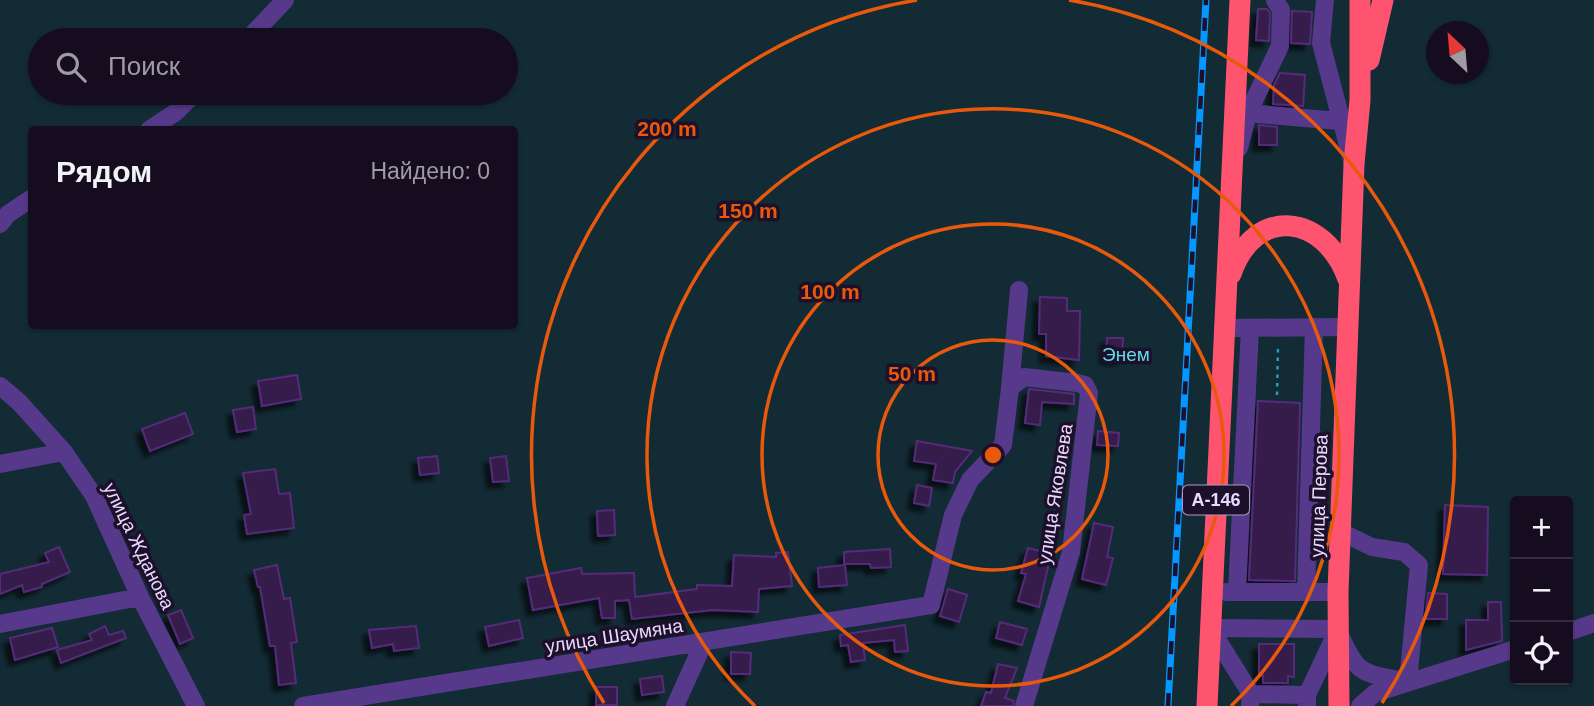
<!DOCTYPE html>
<html lang="ru">
<meta charset="utf-8">
<style>
:root{--surface:#160c20;--page:#231a2d;--text:#f1f3f6;--muted:#9e9ba5;--line:#352c3e}
body{margin:0;font-family:Helvetica,sans-serif;background:var(--page);color:var(--text)}
.controls{position:absolute;right:21px;bottom:21px;display:grid;overflow:hidden;border-radius:7px;box-shadow:0 2px 5px #0004}
.controls button{width:63px;height:63px;display:grid;place-items:center;padding:0;border:0;border-bottom:2px solid var(--line);background:var(--surface);color:var(--text);font:35px sans-serif}
.compass{position:absolute;left:1426px;top:21px;width:63px;height:63px;border-radius:50%;background:var(--surface);box-shadow:0 2px 5px #0004;rotate:334deg}
.list{margin:0;padding:0;list-style:none}
h2{display:flex;justify-content:space-between;align-items:center;height:91px;margin:0;padding:0 28px;font-size:30px}
h2 small{font-size:23px;font-weight:400;color:var(--muted)}
.icon{flex:none;width:38px;height:38px;fill:none;stroke:currentColor;stroke-width:2;stroke-linecap:round;stroke-linejoin:round}
.map{position:relative;flex:none;width:1594px;height:706px;overflow:hidden}
.search{position:absolute;background:var(--surface);box-shadow:0 2px 5px #0004;left:28px;top:28px;width:490px;height:77px;display:flex;align-items:center;gap:18px;box-sizing:border-box;padding:0 24px;border-radius:38px;color:var(--muted);font-size:26px}
.panel{position:absolute;background:var(--surface);box-shadow:0 2px 5px #0004;left:28px;top:126px;width:490px;height:203px;border-radius:7px}
.map>svg:first-child{display:block}
</style>
<div class="map">
<svg width="1594" height="706" viewBox="0 0 1594 706">
<defs>
<filter id="shadow"><feDropShadow dx="-6" dy="6" stdDeviation="2" flood-color="#0009"/></filter>
</defs>
<rect width="100%" height="100%" fill="#1d102b"/>
<path fill="#132b35" fill-rule="evenodd" d="M 0,0 L 1594,0 L 1594,706 L 0,706 ZM 1436,32 L 1478,32 L 1478,74 L 1436,74 ZM 40,40 L 506,40 L 506,93 L 40,93 ZM 32,130 L 514,130 L 514,326 L 32,326 ZM 1515,501 L 1568,501 L 1568,680 L 1515,680 Z"/>
<path fill="#351b4c" stroke="#542c79" stroke-width="2" filter="url(#shadow)" d="M 1258,9 L 1267,9 L 1270,13 L 1269,41 L 1256,40 Z
M 1292,11 L 1312,12 L 1310,44 L 1291,43 Z
M 1280,73 L 1305,75 L 1303,106 L 1273,104 L 1274,85 Z
M 1259,125 L 1277,127 L 1277,145 L 1259,145 Z
M 1040,297 L 1067,298 L 1067,311 L 1080,311 L 1079,360 L 1046,356 L 1046,334 L 1039,334 Z
M 1107,338 L 1123,338 L 1122,359 L 1106,358 Z
M 297,375 L 301,399 L 262,406 L 258,381 Z
M 1029,389 L 1074,394 L 1074,404 L 1042,402 L 1040,425 L 1025,423 Z
M 1258,401 L 1300,403 L 1295,581 L 1249,580 Z
M 253,407 L 256,429 L 237,432 L 233,410 Z
M 185,413 L 193,434 L 150,451 L 142,429 Z
M 1098,431 L 1119,433 L 1118,446 L 1097,445 Z
M 917,441 L 972,451 L 955,472 L 953,483 L 933,480 L 936,464 L 914,461 Z
M 437,456 L 439,473 L 420,475 L 418,458 Z
M 506,456 L 509,481 L 493,482 L 490,458 Z
M 275,469 L 279,494 L 290,493 L 294,528 L 247,534 L 244,515 L 251,514 L 243,473 Z
M 917,485 L 932,488 L 929,506 L 914,503 Z
M 1445,505 L 1488,507 L 1487,575 L 1443,574 Z
M 614,510 L 615,535 L 598,536 L 597,511 Z
M 1094,523 L 1113,527 L 1107,557 L 1113,558 L 1106,585 L 1082,579 Z
M 59,547 L 70,572 L 42,584 L 42,587 L 24,592 L 22,585 L 0,594 L 0,574 L 49,562 L 45,553 Z
M 1028,548 L 1051,554 L 1039,607 L 1018,601 L 1026,574 L 1021,573 Z
M 890,549 L 891,567 L 871,568 L 870,564 L 844,564 L 844,552 Z
M 788,552 L 792,586 L 759,589 L 758,612 L 713,610 L 632,619 L 629,600 L 615,601 L 615,618 L 602,618 L 599,598 L 533,610 L 527,578 L 581,568 L 582,574 L 634,573 L 635,597 L 697,589 L 697,585 L 732,586 L 734,555 L 776,557 L 776,553 Z
M 277,565 L 284,599 L 290,598 L 297,642 L 291,643 L 296,683 L 279,685 L 275,646 L 270,646 L 260,587 L 258,587 L 254,570 Z
M 845,565 L 847,585 L 819,587 L 818,568 Z
M 948,589 L 967,595 L 959,622 L 940,616 Z
M 1428,593 L 1447,594 L 1447,619 L 1425,619 Z
M 1488,602 L 1501,602 L 1502,641 L 1466,650 L 1466,620 L 1488,620 Z
M 181,610 L 193,638 L 180,644 L 168,615 Z
M 519,620 L 523,638 L 489,646 L 485,627 Z
M 1000,622 L 1027,629 L 1022,645 L 996,638 Z
M 905,625 L 908,651 L 895,652 L 894,640 L 863,643 L 865,660 L 851,662 L 848,645 L 841,646 L 840,635 Z
M 105,626 L 109,635 L 123,631 L 126,638 L 61,663 L 57,650 L 92,640 L 89,634 Z
M 416,626 L 419,648 L 394,651 L 393,644 L 372,648 L 369,630 Z
M 52,628 L 58,647 L 15,660 L 10,638 Z
M 1259,644 L 1294,644 L 1294,677 L 1288,676 L 1288,683 L 1263,683 L 1263,676 L 1259,676 Z
M 731,652 L 751,653 L 750,674 L 731,674 Z
M 998,664 L 1017,668 L 1005,698 L 1014,701 L 1013,706 L 981,706 L 986,692 L 991,693 Z
M 662,676 L 664,692 L 642,695 L 640,679 Z
M 596,687 L 617,687 L 617,705 L 596,705 Z"/>
<g fill="none" stroke-linecap="round" stroke-linejoin="round">
<path stroke="#2c9ac0" stroke-width="2.5" stroke-dasharray="3.5 5" stroke-linecap="butt" d="M 1277,395 L 1278,345"/>
<path stroke="#57398b" stroke-width="18" d="M 1325,0 L 1321,43 L 1352,161
M 247,40 L 285,0
M 1248,113 L 1339,121
M 149,130 L 176,112 L 195,93
M 1239,148 L 1248,113 L 1280,46 L 1281,10 L 1275,0
M 0,224 L 8,214 L 32,198
M 1223,328 L 1349,327
M 0,386 L 19,402 L 64,452 L 94,496 L 140,597 L 196,706
M 1010,388 L 1019,290
M 0,464 L 64,452
M 1341,532 L 1372,547 L 1404,552 L 1419,565 L 1408,682
M 1226,592 L 1338,592
M 1237,592 L 1250,328
M 1306,592 L 1314,327
M 0,624 L 140,597
M 1210,628 L 1338,629
M 1210,628 L 1251,694 L 1250,706
M 1568,632 L 1594,623
M 1340,635 C 1358,676 1363,673 1405,681
M 1251,694 L 1307,695
M 303,706 L 931,605 L 953,515 L 970,480 L 1003,445 L 1010,388 L 1024,377 L 1077,383 L 1085,385 L 1089,393 L 1071,552 L 1024,706
M 675,706 L 704,642
M 1307,706 L 1307,695 L 1338,629
M 1360,706 L 1375,693 L 1515,649"/>
<path stroke="#ff5470" stroke-width="21" d="M 1369,60 L 1383,0
M 1231,274 C 1255,204 1325,214 1348,279
M 1207,706 L 1240,0
M 1339,706 L 1338,592 L 1354,164 L 1360,100 L 1360,0"/>
<defs>
<path id="rail" d="M 1168,706 L 1206,0"/>
</defs>
<use href="#rail" stroke="#0596ff" stroke-width="7"/>
<use href="#rail" stroke="#1d102b" stroke-width="4.5" stroke-dasharray="13" stroke-linecap="butt"/>
</g>
<g fill="none" stroke="#e8590c" stroke-width="3.5">
<circle cx="993" cy="455" r="115"/>
<circle cx="993" cy="455" r="231"/>
<path d="M755 706A346 346 0 1 1 1231 706"/>
<path d="M604 703A461 461 0 0 1 917 0M1069 0A461 461 0 0 1 1382 703"/>
</g>
<g text-anchor="middle" dominant-baseline="central" stroke-width="7" stroke-linejoin="round" paint-order="stroke">
<rect fill="#1d102b" stroke="#ac9dbf" stroke-width="2" x="1183" y="485.5" width="66" height="29" rx="5"/>
<g font-size="18" font-weight="bold" fill="#ead9ff">
<text x="1216" y="500">А-146</text>
</g>
<g font-size="19" fill="#60dbe5" stroke="#1d102b">
<text x="1126" y="354">Энем</text>
</g>
<g font-size="19" fill="#ead9ff" stroke="#1d102b">
<text transform="translate(1055 494) rotate(-81)">улица Яковлева</text>
<text transform="translate(1319 496) rotate(-88)">улица Перова</text>
<text transform="translate(139 546) rotate(64)">улица Жданова</text>
<text transform="translate(614 636) rotate(-9)">улица Шаумяна</text>
</g>
</g>
<circle cx="993" cy="455" r="10" fill="#e8590c" stroke="#1d102b" stroke-width="3.5"/>
<g font-size="21" text-anchor="middle" font-weight="bold" fill="#e8590c" stroke="#1d102b" stroke-width="7" stroke-linejoin="round" paint-order="stroke">
<text x="667" y="136">200 m</text>
<text x="748" y="218">150 m</text>
<text x="830" y="299">100 m</text>
<text x="912" y="381">50 m</text>
</g>
</svg>
<div class="controls">
<button>+</button>
<button>−</button>
<button><svg class="icon" aria-label="locate" viewBox="0 0 24 24"><circle cx="12" cy="12" r="6"/><path d="M12 2v4M12 18v4M2 12h4M18 12h4"/></svg></button>
</div>
<svg class="compass" viewBox="-18 -18 36 36"><path d="M0-13l5 13h-10z" fill="#e53935"/><path d="M0 13l5-13h-10z" fill="#9e9ba5"/></svg>
<div class="search"><svg class="icon" aria-label="search" viewBox="0 0 24 24"><circle cx="10" cy="10" r="6"/><path d="M15 15l6 6"/></svg>Поиск</div>
<section class="panel">
<h2>Рядом<small>Найдено: 0</small></h2>
<ul class="list">
</ul>
</section>
</div>
